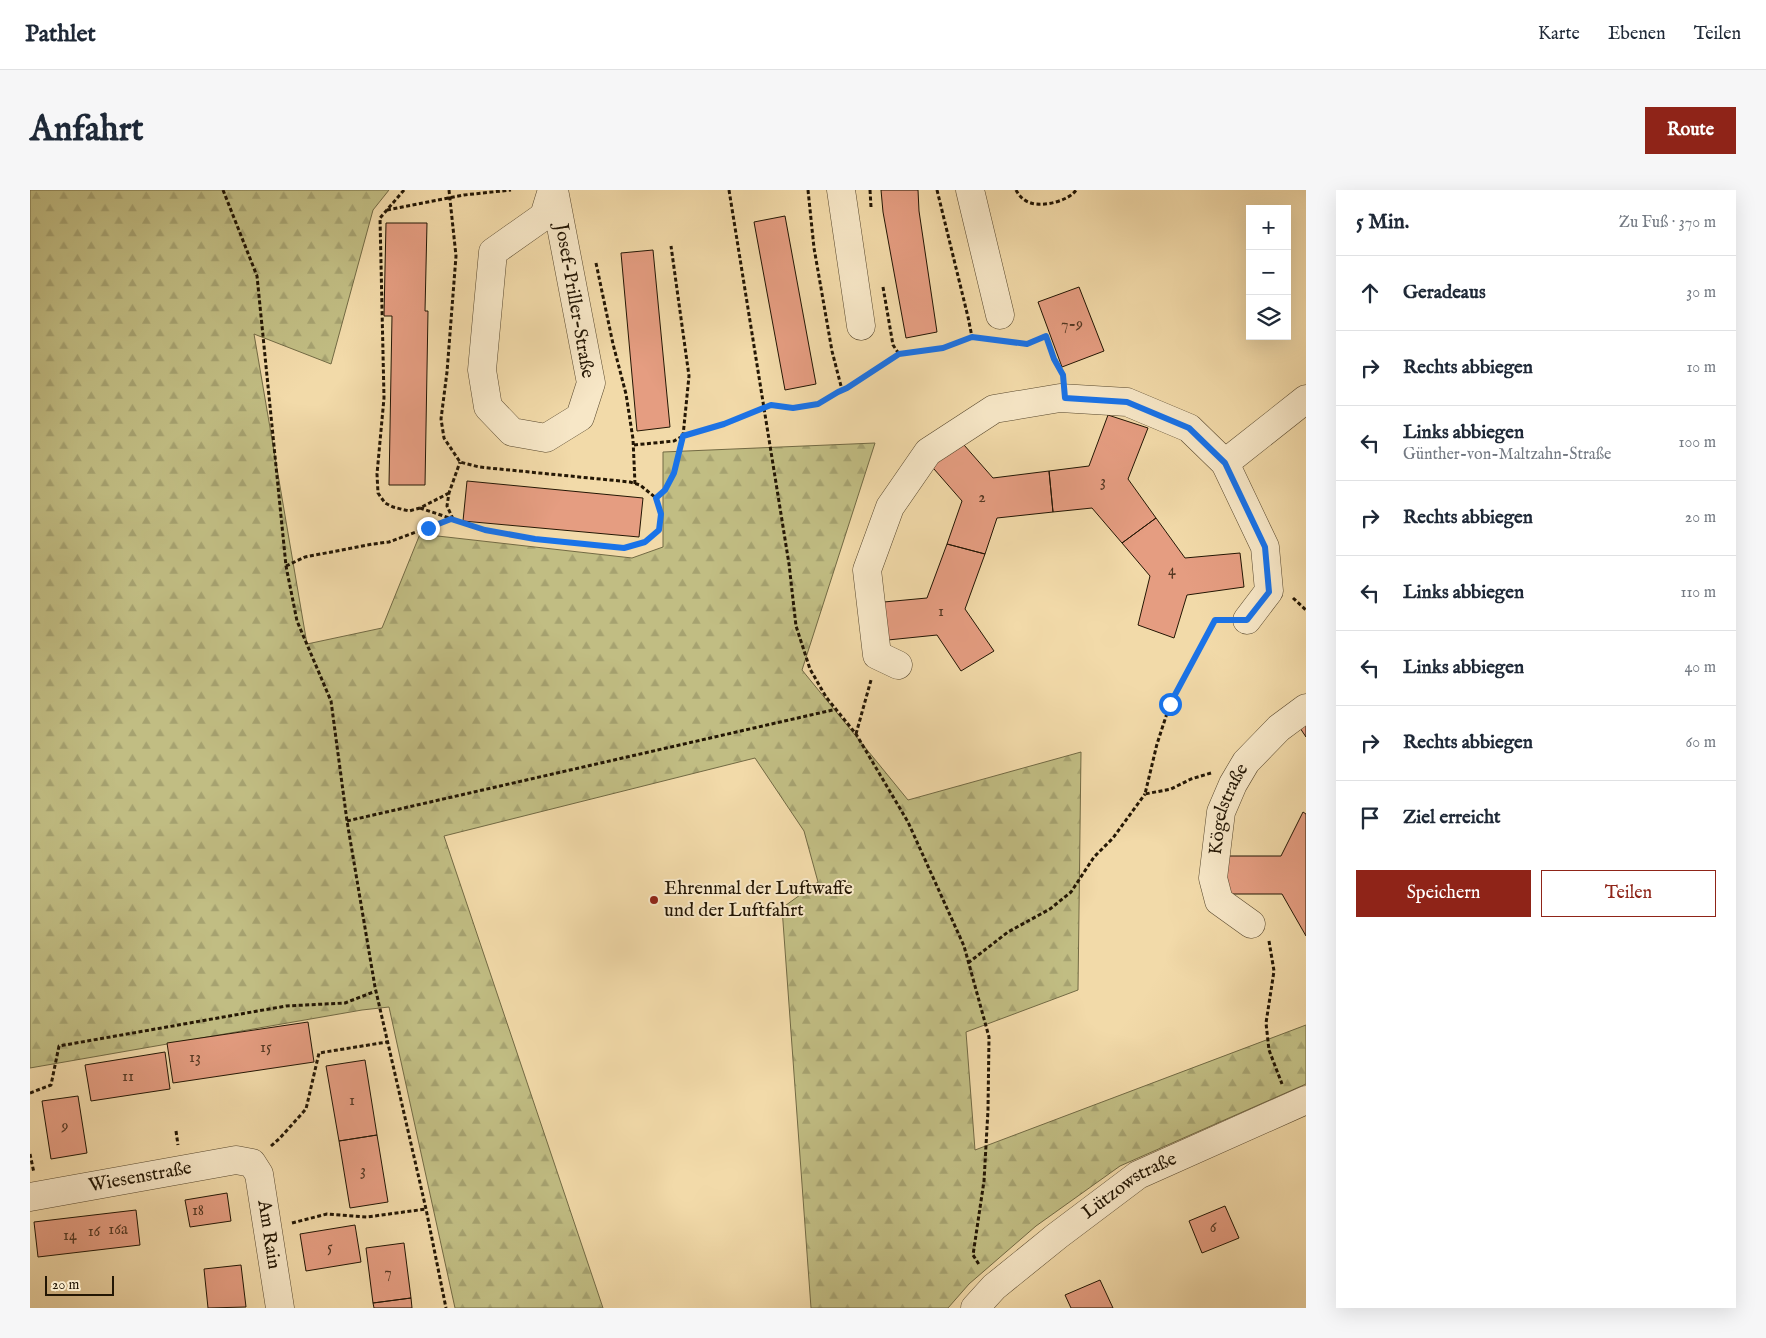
<!DOCTYPE html>
<html lang="de">
<meta charset="utf-8">
<style>
:root{--surface:#fff;--page:#f6f6f7;--text:#1f2937;--muted:#747a83;--line:#e0e1e3;--accent:#8f2418}
body{margin:0;font-family:"IM FELL English",serif;background:var(--page);color:var(--text)}
.controls{position:absolute;right:15px;top:15px;display:grid;overflow:hidden;border-radius:0px;box-shadow:0 5px 20px #0002}
.controls button{width:45px;height:45px;display:grid;place-items:center;padding:0;border:0;border-bottom:1px solid var(--line);background:var(--surface);color:var(--text);font:25px sans-serif}
.scale{position:absolute;left:15px;bottom:12px;width:69px;box-sizing:border-box;padding-left:5px;border:2px solid #231604;border-top:0;font-size:14px;line-height:18px;white-space:nowrap;color:#231604;-webkit-text-stroke:4px #f7e7c7;paint-order:stroke}
.stop{position:absolute;width:15px;height:15px;margin:-11px;border:4px solid #1a73e8;border-radius:50%;background:#fff}
.stop.end{background:#1a73e8;border-color:#fff;box-shadow:0 1px 5px #0008}
.list{margin:0;padding:0;list-style:none}
h2{display:flex;justify-content:space-between;align-items:center;height:65px;margin:0;padding:0 20px;font-size:21px}
h2 small{font-size:16px;font-weight:400;color:var(--muted)}
.list li{display:grid;grid-template-columns:32px 1fr auto;gap:15px;align-items:center;box-sizing:border-box;height:75px;padding:0 20px;border-top:1px solid var(--line)}
.list b{display:block;font-size:19px;white-space:nowrap}
.list p{margin:0;font-size:16px;white-space:nowrap;color:var(--muted)}
.list em{font-size:16px;font-style:normal;color:var(--muted)}
.actions{display:flex;gap:10px;padding:15px 20px}
.actions a{flex:1;padding:11px 0;border:1px solid var(--accent);border-radius:0px;text-align:center;font-size:18px;color:var(--accent)}
.actions .main{background:var(--accent);color:#fff}
.icon{flex:none;width:28px;height:28px;fill:none;stroke:currentColor;stroke-width:2;stroke-linecap:round;stroke-linejoin:round}
.map{position:relative;flex:none;width:1276px;height:1118px;overflow:hidden;border-radius:0px}
header{display:flex;align-items:center;gap:30px;box-sizing:border-box;height:70px;padding:0 25px;background:var(--surface);border-bottom:1px solid var(--line)}
header strong{font-size:24px}
nav{display:flex;gap:28px;margin-inline-start:auto;font-size:18px}
.intro{display:flex;align-items:center;justify-content:space-between;box-sizing:border-box;height:120px;padding:0 30px}
h1{margin:0;font-size:35px}
.button{padding:12px 22px;border-radius:0px;background:var(--accent);color:#fff;font-size:18px;font-weight:700}
main{display:flex;gap:30px;padding:0 30px}
aside{flex:1;background:var(--surface);border-radius:0px;box-shadow:0 5px 20px #0002}
.map>svg:first-child{display:block}
</style>
<header>
<strong>Pathlet</strong>
<nav><a>Karte</a><a>Ebenen</a><a>Teilen</a></nav>
</header>
<div class="intro"><h1>Anfahrt</h1><a class="button">Route</a></div>
<main>
<div class="map">
<svg width="1276" height="1118" viewBox="0 0 1276 1118">
<defs>
<pattern id="forest-firs" width="22" height="20" patternUnits="userSpaceOnUse" patternTransform="scale(1.25)"><rect width="22" height="20" fill="#c1bd83"/><path d="M5 1l3.5 6h-7zM16 11l3.5 6h-7z" fill="#a6a270"/></pattern>
</defs>
<rect width="100%" height="100%" fill="#f2daa9"/>
<filter id="stains"><feTurbulence type="fractalNoise" baseFrequency=".004" numOctaves="4"/><feColorMatrix values="0 0 0 0 .2 0 0 0 0 .09 0 0 0 0 .02 0 0 0 .5 -.17"/></filter>
<radialGradient id="worn" r=".72"><stop offset=".6" stop-color="#630" stop-opacity="0"/><stop offset="1" stop-color="#630" stop-opacity=".3"/></radialGradient>
<path fill="url(#forest-firs)" stroke="#726a44" d="M 0,0 L 359,0 L 343,20 L 301,174 L 224,144 L 277,454 L 352,438 L 390,344 L 602,368 L 633,357 L 633,262 L 845,253 L 772,480 L 878,610 L 1051,562 L 1048,800 L 936,842 L 945,960 L 1276,835 L 1276,894 L 1090,976 L 1006,1036 L 939,1094 L 918,1118 L 781,1118 L 752,718 L 788,692 L 774,641 L 725,568 L 414,646 L 573,1118 L 425,1118 L 359,817 L 332,820 L 0,878 Z"/>
<path fill="#e59d81" stroke="#231604" d="M 851,0 L 888,0 L 889,21 L 907,142 L 876,148 L 853,22 Z
M 755,26 L 786,194 L 755,200 L 724,32 Z
M 356,33 L 397,33 L 395,121 L 398,121 L 395,295 L 359,295 L 362,126 L 354,126 Z
M 623,60 L 640,237 L 607,241 L 591,63 Z
M 1049,97 L 1074,161 L 1032,177 L 1008,112 Z
M 1078,225 L 1118,238 L 1098,289 L 1126,328 L 1092,353 L 1062,318 L 1023,322 L 1019,281 L 1059,276 Z
M 927,247 L 963,288 L 1019,281 L 1023,322 L 967,328 L 955,364 L 917,354 L 932,311 L 897,271 Z
M 437,291 L 613,308 L 609,347 L 433,331 Z
M 1126,328 L 1155,368 L 1210,363 L 1214,397 L 1157,405 L 1144,448 L 1108,435 L 1120,386 L 1092,353 Z
M 917,354 L 955,364 L 935,419 L 964,461 L 931,481 L 907,445 L 848,451 L 843,413 L 897,408 Z
M 1276,525 L 1276,547 L 1266,532 Z
M 1273,622 L 1276,624 L 1276,746 L 1252,704 L 1193,704 L 1192,666 L 1251,666 Z
M 278,832 L 284,872 L 143,893 L 137,853 Z
M 135,862 L 140,899 L 61,911 L 55,875 Z
M 335,870 L 347,945 L 309,951 L 296,876 Z
M 48,906 L 57,963 L 21,969 L 12,911 Z
M 347,945 L 358,1012 L 320,1018 L 309,951 Z
M 197,1003 L 201,1031 L 160,1037 L 155,1010 Z
M 1195,1016 L 1209,1048 L 1172,1063 L 1159,1031 Z
M 106,1020 L 110,1055 L 8,1067 L 4,1032 Z
M 325,1035 L 331,1072 L 276,1081 L 270,1044 Z
M 374,1053 L 381,1108 L 343,1113 L 336,1058 Z
M 211,1075 L 216,1117 L 178,1118 L 174,1079 Z
M 1070,1090 L 1083,1118 L 1041,1118 L 1035,1105 Z
M 381,1108 L 382,1118 L 344,1118 L 343,1113 Z"/>
<g fill="none" stroke-linecap="round" stroke-linejoin="round">
<defs>
<g id="minor">
<path d="M 522,0 L 514,26 L 463,62 L 452,180 L 458,217 L 482,242 L 516,248 L 550,227 L 561,193 L 524,0"/>
<path d="M 811,0 L 831,136"/>
<path d="M 940,0 L 970,125"/>
<path d="M 1195,273 L 1276,209"/>
<path d="M 868,475 L 847,465 L 837,380 L 860,317 L 898,262 L 964,219 L 1030,208 L 1097,212 L 1159,238 L 1195,273 L 1235,357 L 1239,401 L 1217,430"/>
<path id="s1" d="M 1221,734 L 1189,711 L 1183,688 L 1191,622 L 1203,594 L 1216,572 L 1249,538 L 1276,518"/>
<path id="s2" d="M 0,1007 L 206,970 L 222,973 L 229,984 L 250,1118"/>
<path id="s3" d="M 945,1118 L 964,1097 L 1027,1046 L 1108,985 L 1276,910"/>
</g>
</defs>
<use href="#minor" stroke="#57472d" stroke-width="29"/>
<path stroke="#231604" stroke-width="3" stroke-dasharray="4 2.5" stroke-linecap="butt" d="M 193,0 L 227,86 L 256,376 L 267,431 L 301,511 L 317,631 L 345,797 L 396,1019 L 416,1118
M 374,0 L 350,28 L 354,208 L 347,284 L 348,303 L 355,313 L 363,317 L 379,321 L 390,318 L 419,303
M 419,0 L 426,66 L 417,182 L 411,229 L 414,248 L 430,272 L 449,277 L 600,292 L 610,295 L 626,308
M 699,0 L 759,374 L 766,436 L 780,479 L 796,507 L 826,544 L 878,632 L 934,756 L 959,847 L 958,920 L 954,991 L 943,1065 L 950,1076
M 778,0 L 784,58 L 802,161 L 812,200
M 840,0 L 841,17
M 907,0 L 938,127 L 942,147
M 986,0 C 989,6 994,11 1001,13 C 1013,17 1039,11 1046,0
M 357,20 L 434,5 L 481,0
M 566,73 L 583,154 L 596,204 L 603,249 L 605,294
M 853,97 L 863,155 L 869,164
M 975,151 L 997,154 L 1016,145 L 1023,169 L 1032,183
M 604,255 L 644,251 L 653,246 L 695,234 L 741,215 L 763,218 L 788,214 L 808,202 L 817,198 L 869,164 L 913,158 L 942,147 L 959,149
M 390,318 L 455,340 L 505,349 L 594,358 L 615,352 L 629,340 L 631,324 L 626,308 L 635,300 L 644,283 L 653,246 L 659,186 L 641,56
M 423,329 L 417,316 L 419,303 L 430,272
M 256,376 L 275,367 L 343,354 L 359,352 L 421,329
M 1263,408 L 1276,420
M 826,544 L 841,490
M 1181,583 L 1161,589 L 1141,599 L 1115,604 L 1127,554 L 1140,514 L 1185,430 L 1194,430
M 317,631 L 807,519
M 1239,751 L 1244,781 L 1236,833 L 1239,860 L 1252,894
M 938,773 L 978,742 L 1020,719 L 1041,702 L 1064,667 L 1083,648 L 1115,604
M 0,903 L 21,895 L 29,856 L 256,816 L 315,813 L 346,801
M 146,941 L 148,955
M 241,956 L 250,948 L 276,919 L 289,863 L 357,852
M 0,964 L 4,983
M 262,1033 L 297,1024 L 337,1027 L 396,1019"/>
<use href="#minor" stroke="#f7e7c7" stroke-width="28"/>
</g>
<g fill="none" stroke-linecap="round" stroke-linejoin="round">
<path stroke="#1a73e8" stroke-width="6" d="M 398,338 L 421,329 L 455,340 L 505,349 L 594,358 L 615,352 L 629,340 L 631,324 L 626,308 L 635,300 L 644,283 L 653,246 L 694,234 L 741,215 L 763,218 L 788,214 L 808,202 L 817,198 L 869,164 L 913,158 L 942,147 L 997,154 L 1016,146 L 1024,169 L 1033,185 L 1035,208 L 1097,212 L 1159,238 L 1195,273 L 1235,357 L 1239,402 L 1217,430 L 1185,430 L 1140,514"/>
</g>
<circle fill="#8f2418" stroke="#f7e7c7" stroke-width="2" cx="624" cy="710" r="5"/>
<g text-anchor="middle" dominant-baseline="central" stroke-width="4" stroke-linejoin="round" paint-order="stroke">
<g font-size="16" fill="#543823">
<text x="1042" y="135">7-9</text>
<text x="1073" y="292">3</text>
<text x="952" y="308">2</text>
<text x="1142" y="381">4</text>
<text x="911" y="422">1</text>
<text x="236" y="858">15</text>
<text x="165" y="868">13</text>
<text x="98" y="887">11</text>
<text x="322" y="911">1</text>
<text x="35" y="937">9</text>
<text x="333" y="981">3</text>
<text x="168" y="1021">18</text>
<text x="1183" y="1038">6</text>
<text x="88" y="1040">16a</text>
<text x="64" y="1042">16</text>
<text x="40" y="1046">14</text>
<text x="300" y="1058">5</text>
<text x="358" y="1083">7</text>
</g>
<g font-size="19" fill="#231604" stroke="#f7e7c7">
<text transform="translate(544 111) rotate(80)">Josef-Priller-Straße</text>
<text stroke="none"><textPath href="#s1" startOffset="134">Kögelstraße</textPath></text>
<text stroke="none"><textPath href="#s2" startOffset="112">Wiesenstraße</textPath></text>
<text stroke="none"><textPath href="#s3" startOffset="198">Lützowstraße</textPath></text>
<text stroke="none"><textPath href="#s2" startOffset="300">Am Rain</textPath></text>
</g>
<g font-size="19" fill="#231604" stroke="#f7e7c7" text-anchor="start">
<text x="634" y="699">Ehrenmal der Luftwaffe<tspan x="634" dy="22">und der Luftfahrt</tspan></text>
</g>
</g>
<rect width="100%" height="100%" filter="url(#stains)"/>
<rect width="100%" height="100%" fill="url(#worn)"/>
</svg>
<div class="controls">
<button>+</button>
<button>−</button>
<button><svg class="icon" aria-label="layers" viewBox="0 0 24 24"><path d="M12 4l9 5-9 5-9-5zM3 14l9 5 9-5"/></svg></button>
</div>
<div class="scale">20 m</div>
<div class="stop" style="left:1140px;top:514px"></div>
<div class="stop end" style="left:398px;top:338px"></div>
</div>
<aside>
<h2>5 Min.<small>Zu Fuß · 370 m</small></h2>
<ul class="list">
<li><svg class="icon" aria-label="ahead" viewBox="0 0 24 24"><path d="M12 20V5M6 11l6-6 6 6"/></svg><div><b>Geradeaus</b></div><em>30 m</em></li>
<li><svg class="icon" aria-label="right" viewBox="0 0 24 24"><path d="M7 20v-9h11M14 6l5 5-5 5"/></svg><div><b>Rechts abbiegen</b></div><em>10 m</em></li>
<li><svg class="icon" aria-label="left" viewBox="0 0 24 24"><path d="M17 20v-9H6M10 6l-5 5 5 5"/></svg><div><b>Links abbiegen</b><p>Günther-von-Maltzahn-Straße</p></div><em>100 m</em></li>
<li><svg class="icon" aria-label="right" viewBox="0 0 24 24"><path d="M7 20v-9h11M14 6l5 5-5 5"/></svg><div><b>Rechts abbiegen</b></div><em>20 m</em></li>
<li><svg class="icon" aria-label="left" viewBox="0 0 24 24"><path d="M17 20v-9H6M10 6l-5 5 5 5"/></svg><div><b>Links abbiegen</b></div><em>110 m</em></li>
<li><svg class="icon" aria-label="left" viewBox="0 0 24 24"><path d="M17 20v-9H6M10 6l-5 5 5 5"/></svg><div><b>Links abbiegen</b></div><em>40 m</em></li>
<li><svg class="icon" aria-label="right" viewBox="0 0 24 24"><path d="M7 20v-9h11M14 6l5 5-5 5"/></svg><div><b>Rechts abbiegen</b></div><em>60 m</em></li>
<li><svg class="icon" aria-label="arrive" viewBox="0 0 24 24"><path d="M6 21V4h12l-3 4 3 4H6"/></svg><div><b>Ziel erreicht</b></div></li>
</ul>
<div class="actions"><a class="main">Speichern</a><a>Teilen</a></div>
</aside>
</main>
